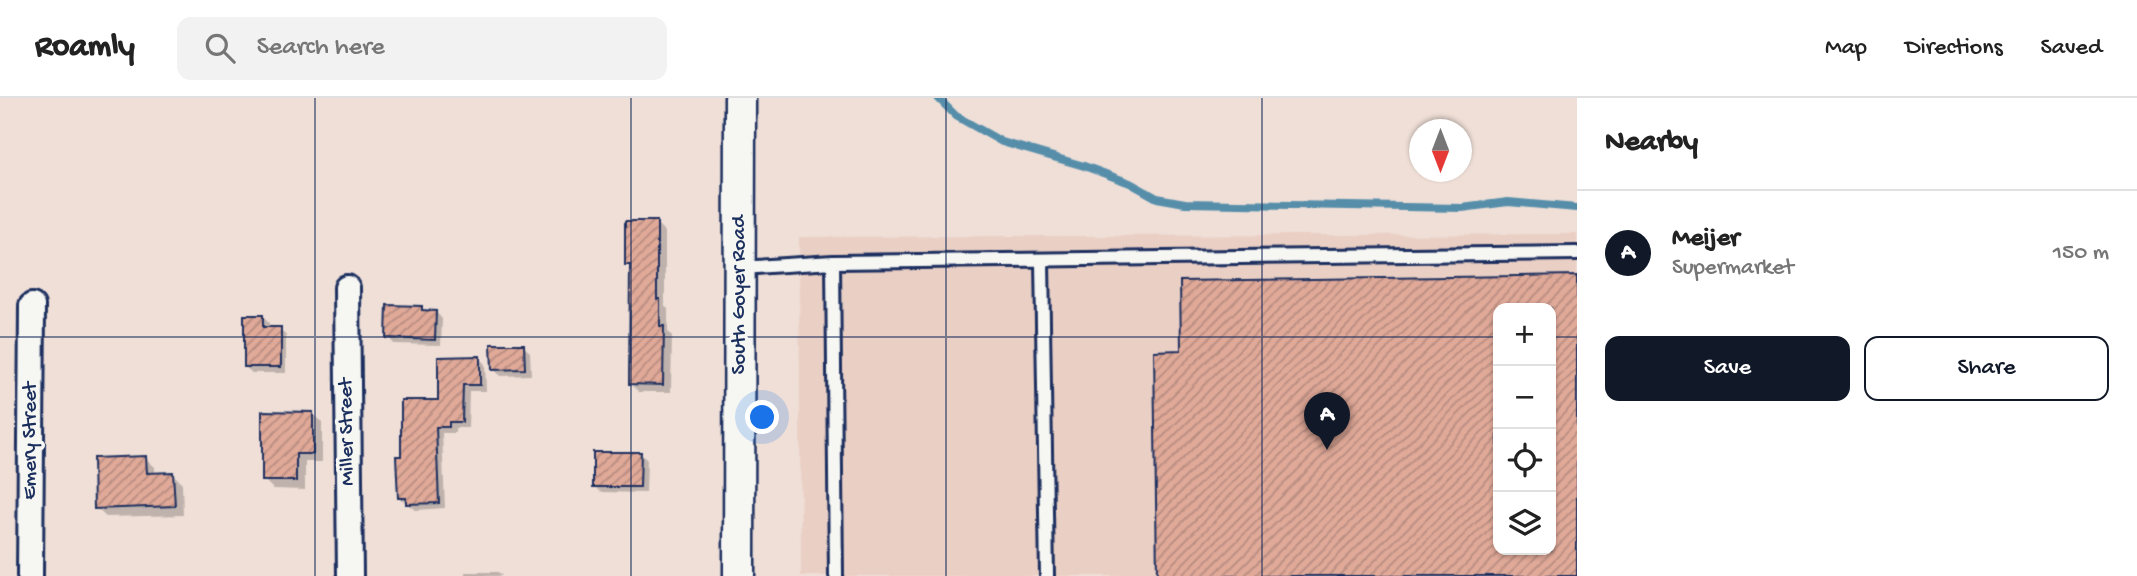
<!DOCTYPE html>
<meta charset="utf-8">
<style>
:root{--surface:#fff;--page:#f2f2f2;--text:#222;--muted:#767676;--line:#e0e0e0;--accent:#111827}
body{margin:0;font-family:"Gochi Hand",sans-serif;background:var(--page);color:var(--text)}
.controls{position:absolute;right:21px;bottom:21px;display:grid;overflow:hidden;border-radius:14px;box-shadow:0 2px 5px #0004}
.controls button{width:63px;height:63px;display:grid;place-items:center;padding:0;border:0;border-bottom:2px solid var(--line);background:var(--surface);color:var(--text);font:35px sans-serif}
.compass{position:absolute;left:1409px;top:21px;width:63px;height:63px;border-radius:50%;background:var(--surface);box-shadow:0 2px 5px #0004;rotate:180deg}
.you{position:absolute;left:763px;top:320px;width:24px;height:24px;margin:-18px;border:5px solid #fff;border-radius:50%;background:#1a73e8;box-shadow:0 0 0 10px #1a73e833}
.badge{display:grid;place-items:center;width:46px;height:46px;border-radius:50%;background:var(--accent);color:#fff;font-size:23px;font-weight:700}
.pin{position:absolute;translate:-50% -58px;filter:drop-shadow(0 2px 4px #0008)}
.pin::after{content:'';position:absolute;top:37px;width:24px;height:21px;background:inherit;clip-path:polygon(0 0,100% 0,50% 100%)}
.list{margin:0;padding:0;list-style:none}
h2{display:flex;justify-content:space-between;align-items:center;height:91px;margin:0;padding:0 28px;font-size:30px}
h2 small{font-size:23px;font-weight:400;color:var(--muted)}
.list li{display:grid;grid-template-columns:46px 1fr auto;gap:21px;align-items:center;box-sizing:border-box;height:126px;padding:0 28px;border-top:2px solid var(--line)}
.list b{display:block;font-size:26px;white-space:nowrap}
.list p{margin:0;font-size:23px;white-space:nowrap;color:var(--muted)}
.list em{font-size:23px;font-style:normal;color:var(--muted)}
.actions{display:flex;gap:14px;padding:21px 28px}
.actions a{flex:1;padding:16px 0;border:2px solid var(--accent);border-radius:14px;text-align:center;font-size:24px;color:var(--accent)}
.actions .main{background:var(--accent);color:#fff}
.icon{flex:none;width:38px;height:38px;fill:none;stroke:currentColor;stroke-width:2;stroke-linecap:round;stroke-linejoin:round}
.map{position:relative;flex:none;width:1577px;height:478px;overflow:hidden}
header{display:flex;align-items:center;gap:42px;box-sizing:border-box;height:98px;padding:0 35px;background:var(--surface);border-bottom:2px solid var(--line)}
header strong{font-size:33px}
nav{display:flex;gap:38px;margin-inline-start:auto;font-size:24px}
.search{width:490px;height:63px;background:var(--page);display:flex;align-items:center;gap:18px;box-sizing:border-box;padding:0 24px;border-radius:14px;color:var(--muted);font-size:26px}
main{display:flex}
aside{flex:1;background:var(--surface)}
.map>svg:first-child{display:block}
</style>
<header>
<strong>Roamly</strong>
<div class="search"><svg class="icon" aria-label="search" viewBox="0 0 24 24"><circle cx="10" cy="10" r="6"/><path d="M15 15l6 6"/></svg>Search here</div>
<nav><a>Map</a><a>Directions</a><a>Saved</a></nav>
</header>
<main>
<div class="map">
<svg width="1577" height="478" viewBox="0 0 1577 478">
<defs>
<pattern id="building-hatch" width="6" height="6" patternUnits="userSpaceOnUse" patternTransform="scale(1.75)"><rect width="6" height="6" fill="#e0a998"/><path d="M-1 1l2-2M0 6l6-6M5 7l2-2" fill="none" stroke="#b58a7f"/></pattern>
</defs>
<rect width="100%" height="100%" fill="#efdfd7"/>
<filter id="ink" filterUnits="userSpaceOnUse"><feTurbulence type="fractalNoise" baseFrequency=".0143" numOctaves="2"/><feDisplacementMap in="SourceGraphic" scale="14" xChannelSelector="R" yChannelSelector="G"/><feConvolveMatrix kernelMatrix="1 2 1 2 8 2 1 2 1" color-interpolation-filters="sRGB"/></filter>
<g filter="url(#ink)">
<path fill="#eacfc4" fill-rule="evenodd" d="M 1577,136 L 1577,478 L 801,478 L 799,139 ZM 1498,210 L 1551,210 L 1551,452 L 1498,452 Z"/>
<path fill="#0003" fill-rule="evenodd" d="M 656,125 L 665,134 L 665,208 L 668,211 L 668,234 L 672,238 L 671,294 L 639,294 L 630,285 L 632,171 L 627,166 Z
M 1577,178 L 1577,478 L 1159,478 L 1183,254 ZM 1498,210 L 1551,210 L 1551,452 L 1498,452 Z
M 422,210 L 425,214 L 436,214 L 442,221 L 441,247 L 394,246 L 388,239 Z
M 263,219 L 269,225 L 269,231 L 280,231 L 286,238 L 286,275 L 252,275 L 245,269 Z
M 523,248 L 530,254 L 531,277 L 500,278 L 494,271 Z
M 479,260 L 485,266 L 486,293 L 469,293 L 468,330 L 455,330 L 455,335 L 442,335 L 445,410 L 415,412 L 400,400 L 402,359 L 440,303 Z
M 313,316 L 322,325 L 322,364 L 305,364 L 305,392 L 273,391 L 264,382 Z
M 641,356 L 647,362 L 646,395 L 601,394 L 594,388 Z
M 145,360 L 155,369 L 155,376 L 173,376 L 182,385 L 183,417 L 106,419 L 96,410 Z
M 465,474 L 498,474 L 502,478 L 465,478 Z"/>
<g fill="none" stroke-linecap="round" stroke-linejoin="round">
<path stroke="#578eaa" stroke-width="8" d="M 938,0 L 956,18 L 1002,44 L 1084,68 L 1130,85 L 1157,100 L 1185,105 L 1462,110 L 1508,104 L 1577,110"/>
</g>
<path fill="url(#building-hatch)" stroke="#1b2f5e" stroke-width="2" fill-rule="evenodd" d="M 625,123 L 657,123 L 657,201 L 660,201 L 660,228 L 664,228 L 663,287 L 629,286 L 630,167 L 625,167 Z
M 1577,177 L 1577,478 L 1157,478 L 1154,253 L 1181,252 L 1180,183 ZM 1498,210 L 1551,210 L 1551,452 L 1498,452 Z
M 387,207 L 422,208 L 422,212 L 436,213 L 435,242 L 386,240 Z
M 244,217 L 263,217 L 263,229 L 281,229 L 281,269 L 244,269 Z
M 491,246 L 524,246 L 525,271 L 492,272 Z
M 480,258 L 480,287 L 463,287 L 462,324 L 449,324 L 449,329 L 436,329 L 439,405 L 406,406 L 406,400 L 398,400 L 396,358 L 401,358 L 401,302 L 438,302 L 438,259 Z
M 262,313 L 313,314 L 313,356 L 296,356 L 296,383 L 262,383 Z
M 593,354 L 641,354 L 640,389 L 593,389 Z
M 146,358 L 147,375 L 173,374 L 175,408 L 94,411 L 93,360 Z"/>
<g fill="none" stroke-linecap="round" stroke-linejoin="round">
<defs>
<path id="service" d="M 1042,163 L 1047,478
M 833,164 L 836,478
M 740,170 L 833,164 L 1577,155"/>
<path id="minor" d="M 347,190 L 350,478
M 30,478 L 32,208"/>
<path id="tertiary" d="M 739,478 L 740,0"/>
</defs>
<use href="#service" stroke="#1b2f5e" stroke-width="18"/>
<use href="#minor" stroke="#1b2f5e" stroke-width="30"/>
<use href="#tertiary" stroke="#1b2f5e" stroke-width="35"/>
<use href="#service" stroke="#f6f6f2" stroke-width="12"/>
<use href="#minor" stroke="#f6f6f2" stroke-width="24"/>
<use href="#tertiary" stroke="#f6f6f2" stroke-width="30"/>
</g>
</g>
<path fill="none" stroke="#1b2f5e" stroke-width="2" stroke-opacity="0.55" d="M 315,0 L 315,478M 631,0 L 631,478M 946,0 L 946,478M 1262,0 L 1262,478M 0,239 L 1498,239M 1551,239 L 1577,239"/>
<g text-anchor="middle" dominant-baseline="central" stroke-width="7" stroke-linejoin="round" paint-order="stroke">
<g font-size="21" fill="#1b2f5e" stroke="#f6f6f2">
<text transform="translate(740 197) rotate(-90)">South Goyer Road</text>
<text transform="translate(348 334) rotate(-91)">Miller Street</text>
<text transform="translate(31 343) rotate(-90)">Emery Street</text>
</g>
</g>
</svg>
<div class="controls">
<button>+</button>
<button>−</button>
<button><svg class="icon" aria-label="locate" viewBox="0 0 24 24"><circle cx="12" cy="12" r="6"/><path d="M12 2v4M12 18v4M2 12h4M18 12h4"/></svg></button>
<button><svg class="icon" aria-label="layers" viewBox="0 0 24 24"><path d="M12 4l9 5-9 5-9-5zM3 14l9 5 9-5"/></svg></button>
</div>
<svg class="compass" viewBox="-18 -18 36 36"><path d="M0-13l5 13h-10z" fill="#e53935"/><path d="M0 13l5-13h-10z" fill="#767676"/></svg>
<div class="you"></div>
<div class="pin badge" style="left:1327px;top:352px">A</div>
</div>
<aside>
<h2>Nearby<small></small></h2>
<ul class="list">
<li><span class="badge">A</span><div><b>Meijer</b><p>Supermarket</p></div><em>150 m</em></li>
</ul>
<div class="actions"><a class="main">Save</a><a>Share</a></div>
</aside>
</main>
